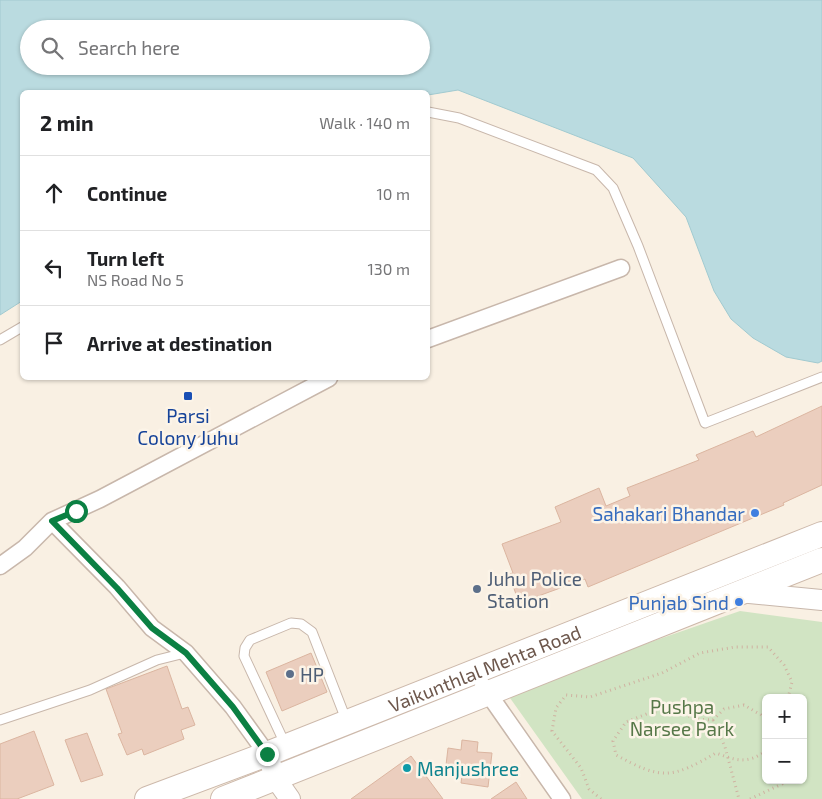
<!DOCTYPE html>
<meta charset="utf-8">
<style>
:root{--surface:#fff;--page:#f6f6f6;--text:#202124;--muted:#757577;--line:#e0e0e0}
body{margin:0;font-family:"Exo 2",sans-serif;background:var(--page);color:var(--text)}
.controls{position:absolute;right:15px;bottom:15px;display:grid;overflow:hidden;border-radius:8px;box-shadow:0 1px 4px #0004}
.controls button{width:45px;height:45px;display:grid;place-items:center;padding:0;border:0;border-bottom:1px solid var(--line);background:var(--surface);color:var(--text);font:25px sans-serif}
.stop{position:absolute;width:15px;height:15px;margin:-11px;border:4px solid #0b8043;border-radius:50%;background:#fff}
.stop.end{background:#0b8043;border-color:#fff;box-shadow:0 1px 5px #0008}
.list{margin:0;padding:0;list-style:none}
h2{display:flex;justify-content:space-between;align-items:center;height:65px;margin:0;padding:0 20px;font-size:21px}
h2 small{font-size:16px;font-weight:400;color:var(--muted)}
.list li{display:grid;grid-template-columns:32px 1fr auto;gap:15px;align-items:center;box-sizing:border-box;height:75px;padding:0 20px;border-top:1px solid var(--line)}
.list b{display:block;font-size:19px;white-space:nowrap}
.list p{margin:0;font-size:16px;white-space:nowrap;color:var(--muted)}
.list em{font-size:16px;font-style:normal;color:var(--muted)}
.icon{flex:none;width:28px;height:28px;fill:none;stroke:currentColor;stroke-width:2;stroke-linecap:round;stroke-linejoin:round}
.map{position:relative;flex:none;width:822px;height:799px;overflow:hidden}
.search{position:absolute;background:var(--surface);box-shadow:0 1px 4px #0004;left:20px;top:20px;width:410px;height:55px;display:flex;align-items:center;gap:12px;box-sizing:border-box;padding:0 18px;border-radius:28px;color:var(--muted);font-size:19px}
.panel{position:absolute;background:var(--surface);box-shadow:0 1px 4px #0004;left:20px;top:90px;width:410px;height:290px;border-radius:8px}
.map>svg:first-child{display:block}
</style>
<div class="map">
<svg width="822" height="799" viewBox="0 0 822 799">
<rect width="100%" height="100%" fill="#f9f0e3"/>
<path fill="#d1e4c3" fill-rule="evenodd" d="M 740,611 L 822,622 L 822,799 L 582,799 L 510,698 L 550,677 ZM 766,698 L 803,698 L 803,780 L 766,780 Z"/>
<path fill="#badbe0" stroke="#a1cad0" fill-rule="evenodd" d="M 0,0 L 822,0 L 822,361 L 818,363 L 786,357 L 753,338 L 731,319 L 714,291 L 686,217 L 633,158 L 458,90 L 428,95 L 428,92 L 22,92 L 22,301 L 0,315 ZM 29,29 L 421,29 L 421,66 L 29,66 Z"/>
<path fill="#ebcebe" stroke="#dbb5a0" d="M 822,406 L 822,485 L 783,503 L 784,505 L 588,587 L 585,579 L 519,603 L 509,574 L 513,573 L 502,544 L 561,522 L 555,507 L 599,488 L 606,506 L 630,496 L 627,488 L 699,460 L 696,455 L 753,431 L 756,437 Z
M 311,653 L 327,692 L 282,711 L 266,672 Z
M 167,666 L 182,709 L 188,707 L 195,725 L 181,730 L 184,739 L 144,755 L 142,749 L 127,755 L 118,734 L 122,733 L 106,689 Z
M 34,731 L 54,785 L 17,799 L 0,799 L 0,744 Z
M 87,733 L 103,775 L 81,782 L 65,740 Z
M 462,740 L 478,742 L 477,752 L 492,753 L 488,787 L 461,783 L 462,776 L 445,774 L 448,748 L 461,750 Z
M 411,756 L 443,799 L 351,799 Z
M 516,782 L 527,799 L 491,799 Z"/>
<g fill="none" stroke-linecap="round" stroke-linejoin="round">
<defs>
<path id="service" d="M 428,112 L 459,118 L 596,170 L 613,188 L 638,246 L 705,423 L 822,377
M 0,340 L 22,327
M 0,720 L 90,690 L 157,660 L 185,653
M 286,746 L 244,656 L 245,648 L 250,640 L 291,623 L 301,624 L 312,632 L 347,722"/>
<path id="minor" d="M 428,339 L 621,268
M 52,521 L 117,587 L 152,628 L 186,653 L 233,707 L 267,754
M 0,566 L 25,548 L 52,521 L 100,499 L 329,378
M 483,686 L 562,799"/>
<path id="tertiary" d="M 739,592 L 822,600
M 267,754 L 276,779 L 290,799"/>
<g id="secondary">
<path id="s1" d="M 147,799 L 267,754 L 822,534"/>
<path d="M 223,799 L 822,560"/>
</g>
</defs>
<use href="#service" stroke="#c8b7ab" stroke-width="11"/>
<use href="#minor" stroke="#c8b7ab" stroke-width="19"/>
<use href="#tertiary" stroke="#c8b7ab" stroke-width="22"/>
<use href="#secondary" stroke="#cdb9ab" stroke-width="26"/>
<path stroke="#cfb2a1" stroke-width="3" stroke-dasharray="1 4" stroke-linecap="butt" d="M 713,720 L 725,747 L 739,799
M 766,724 L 761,715 L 744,705 L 724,709 L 713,720 L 696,719 L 672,709 L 649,713 L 626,722 L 613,741 L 616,755 C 662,780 671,779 716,753 C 737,761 747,764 766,751
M 601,799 L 589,789 L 581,768 L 552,731 L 556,708 L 566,695 L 590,697 L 662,673 L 700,653 L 735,647 L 768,647 L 784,665 L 792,682 L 788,698
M 750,799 L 782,784 L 784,780"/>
<use href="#service" stroke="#fff" stroke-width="9"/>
<use href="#minor" stroke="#fff" stroke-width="16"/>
<use href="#tertiary" stroke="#fff" stroke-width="20"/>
<use href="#secondary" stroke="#fff" stroke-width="24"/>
</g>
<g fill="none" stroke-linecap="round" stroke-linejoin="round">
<path stroke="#0b8043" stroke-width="6" d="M 76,511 L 52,521 L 117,588 L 152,628 L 186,653 L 233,707 L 267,754"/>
</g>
<rect fill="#1a4fb4" stroke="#fcf4e8" stroke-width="2" x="183" y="391" width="10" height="10" rx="2.5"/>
<g fill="#3f7fe0" stroke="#fcf4e8" stroke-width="2">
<circle cx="755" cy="513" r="5"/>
<circle cx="739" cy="602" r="5"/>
</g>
<g fill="#5c6f8a" stroke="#fcf4e8" stroke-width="2">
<circle cx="477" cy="589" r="5"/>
<circle cx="290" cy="674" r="5"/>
</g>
<circle fill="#0f9aa8" stroke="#fcf4e8" stroke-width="2" cx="407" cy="768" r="5"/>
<g text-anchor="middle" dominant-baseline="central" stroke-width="5" stroke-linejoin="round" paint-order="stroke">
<g font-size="19" fill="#164399" stroke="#fcf4e8">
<text x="188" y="415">Parsi<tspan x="188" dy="22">Colony Juhu</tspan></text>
</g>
<g font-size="19" fill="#366cbe" stroke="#fcf4e8" text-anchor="end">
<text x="745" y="513">Sahakari Bhandar</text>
<text x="729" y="602">Punjab Sind</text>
</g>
<g font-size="19" fill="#4e5e75" stroke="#fcf4e8" text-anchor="start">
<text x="487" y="578">Juhu Police<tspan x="487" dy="22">Station</tspan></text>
<text x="300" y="674">HP</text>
</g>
<g font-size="19" fill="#6d574c" stroke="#fcf4e8">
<text stroke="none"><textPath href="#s1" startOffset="362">Vaikunthlal Mehta Road</textPath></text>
</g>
<g font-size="19" fill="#577849" stroke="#fcf4e8">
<text x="682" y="706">Pushpa<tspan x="682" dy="22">Narsee Park</tspan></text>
</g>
<g font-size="19" fill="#0d838f" stroke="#fcf4e8" text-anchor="start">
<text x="417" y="768">Manjushree</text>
</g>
</g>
</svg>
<div class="controls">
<button>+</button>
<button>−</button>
</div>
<div class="stop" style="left:76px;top:511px"></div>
<div class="stop end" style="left:267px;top:754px"></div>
<div class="search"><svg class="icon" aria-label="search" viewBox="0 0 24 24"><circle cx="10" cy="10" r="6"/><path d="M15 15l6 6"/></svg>Search here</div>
<section class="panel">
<h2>2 min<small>Walk · 140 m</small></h2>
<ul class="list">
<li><svg class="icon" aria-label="ahead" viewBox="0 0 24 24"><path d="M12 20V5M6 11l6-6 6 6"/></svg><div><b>Continue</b></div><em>10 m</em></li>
<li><svg class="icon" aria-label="left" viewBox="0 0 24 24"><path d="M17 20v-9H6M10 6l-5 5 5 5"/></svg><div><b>Turn left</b><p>NS Road No 5</p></div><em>130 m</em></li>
<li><svg class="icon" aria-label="arrive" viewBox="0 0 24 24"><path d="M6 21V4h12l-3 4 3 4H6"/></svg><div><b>Arrive at destination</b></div></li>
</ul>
</section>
</div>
